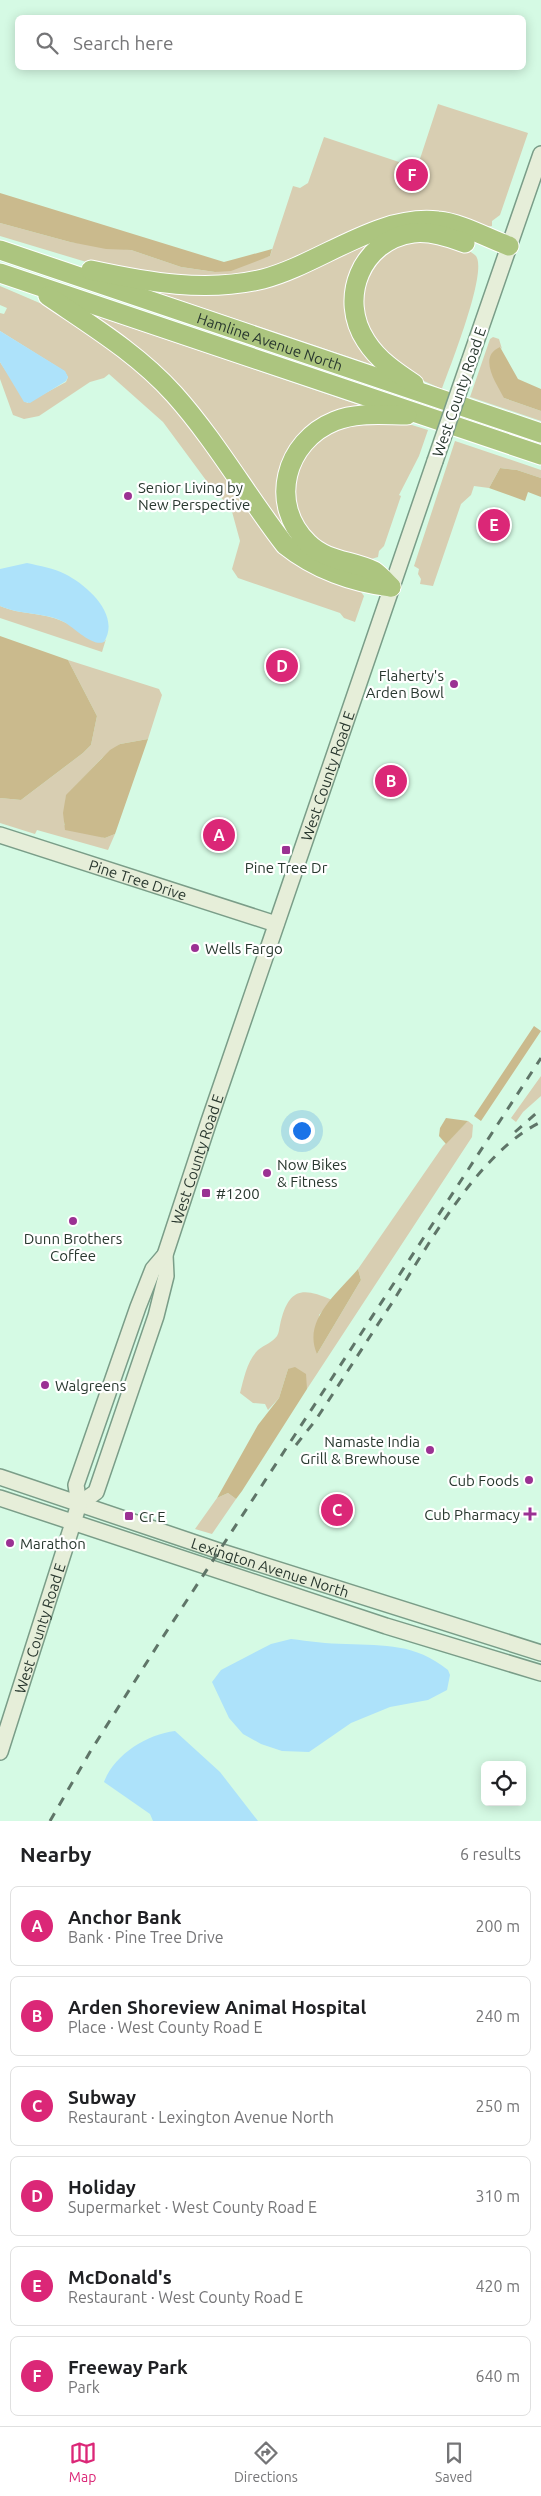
<!DOCTYPE html>
<meta charset="utf-8">
<style>
:root{--surface:#fff;--page:#f6f6f6;--text:#202124;--muted:#757577;--line:#e0e0e0;--accent:#db2777}
body{margin:0;font-family:Ubuntu,sans-serif;background:var(--page);color:var(--text)}
.controls{position:absolute;right:15px;bottom:15px;display:grid;overflow:hidden;border-radius:8px;box-shadow:0 2px 12px #0003}
.controls button{width:45px;height:45px;display:grid;place-items:center;padding:0;border:0;border-bottom:1px solid var(--line);background:var(--surface);color:var(--text);font:25px sans-serif}
.you{position:absolute;left:301px;top:1130px;width:18px;height:18px;margin:-12px;border:4px solid #fff;border-radius:50%;background:#1a73e8;box-shadow:0 0 0 8px #1a73e833}
.badge{display:grid;place-items:center;width:32px;height:32px;border-radius:50%;background:var(--accent);color:#fff;font-size:16px;font-weight:700}
.pin{position:absolute;translate:-50% -50%;border:2px solid #fff;box-shadow:0 1px 5px #0006}
.list{margin:0;padding:0;list-style:none}
h2{display:flex;justify-content:space-between;align-items:center;height:65px;margin:0;padding:0 20px;font-size:21px}
h2 small{font-size:16px;font-weight:400;color:var(--muted)}
.list li{display:grid;grid-template-columns:32px 1fr auto;gap:15px;align-items:center;box-sizing:border-box;height:80px;margin:0 10px 10px;padding:0 10px;border:1px solid var(--line);border-radius:8px}
.list b{display:block;font-size:19px;white-space:nowrap}
.list p{margin:0;font-size:16px;white-space:nowrap;color:var(--muted)}
.list em{font-size:16px;font-style:normal;color:var(--muted)}
.icon{flex:none;width:28px;height:28px;fill:none;stroke:currentColor;stroke-width:2;stroke-linecap:round;stroke-linejoin:round}
.map{position:relative;flex:none;width:541px;height:1821px;overflow:hidden}
.search{position:absolute;background:var(--surface);box-shadow:0 2px 12px #0003;left:15px;right:15px;top:15px;height:55px;display:flex;align-items:center;gap:12px;box-sizing:border-box;padding:0 18px;border-radius:8px;color:var(--muted);font-size:19px}
.sheet{height:605px;background:var(--surface)}
nav{display:flex;justify-content:space-around;align-items:center;box-sizing:border-box;height:70px;border-top:1px solid var(--line);background:var(--surface);font-size:14px;color:var(--muted)}
nav a{display:grid;justify-items:center;gap:2px}
nav .on{color:var(--accent)}
.map>svg:first-child{display:block}
</style>
<div class="map">
<svg width="541" height="1821" viewBox="0 0 541 1821">
<rect width="100%" height="100%" fill="#d5fae4"/>
<path fill="#d8ceb2" d="M 438,104 L 528,133 L 500,215 L 492,221 L 492,226 L 484,227 L 451,220 L 287,266 L 220,280 L 113,270 L 0,236 L 0,223 L 70,242 L 131,250 L 181,267 L 215,272 L 270,256 L 293,186 L 300,188 L 308,183 L 324,137 L 417,168 Z
M 381,233 L 352,278 L 376,366 L 135,285 L 202,289 Z
M 417,238 C 434,242 462,243 475,255 C 490,267 449,369 442,389 L 408,374 L 372,342 L 359,294 L 375,257 Z
M 0,286 L 63,313 L 148,374 L 261,519 L 358,588 L 364,596 L 355,622 L 344,618 L 340,613 L 238,578 L 232,569 L 240,541 L 231,508 L 211,487 L 163,422 L 109,374 L 104,378 L 90,382 L 39,416 L 24,419 L 13,415 L 0,379 L 0,362 L 27,403 L 66,382 L 68,377 L 64,371 L 0,331 L 0,313 L 4,314 L 7,308 L 0,305 Z
M 96,316 L 371,409 L 286,459 L 306,547 L 286,536 L 240,471 L 94,319 Z
M 493,337 L 499,339 L 502,349 L 500,347 L 504,398 L 541,411 L 541,421 L 470,397 L 490,339 Z
M 399,421 L 428,430 L 419,456 L 399,495 L 401,496 L 384,546 L 379,551 L 378,557 L 368,560 L 320,546 L 292,508 L 296,462 L 331,427 Z
M 455,441 L 541,470 L 541,478 L 517,470 L 500,468 L 489,488 L 474,486 L 471,495 L 461,504 L 433,586 L 420,584 L 421,579 L 418,574 L 419,569 L 414,566 Z
M 0,606 C 20,615 43,612 62,621 C 78,628 87,639 104,642 L 106,639 L 102,652 L 0,618 Z
M 68,660 L 159,689 L 162,695 L 148,739 L 120,744 L 102,758 L 66,796 L 64,825 L 105,838 L 115,834 L 108,850 L 37,830 L 35,834 L 0,823 L 0,798 L 21,800 L 83,753 L 91,745 L 97,716 Z
M 541,1076 L 541,1096 L 523,1112 L 516,1122 L 511,1118 Z
M 468,1121 L 473,1125 L 472,1137 L 307,1389 L 305,1384 L 288,1369 L 279,1398 L 268,1410 L 265,1404 L 253,1403 L 240,1393 C 244,1378 247,1361 258,1350 C 264,1345 273,1342 277,1336 C 279,1333 279,1329 280,1325 C 288,1289 301,1286 332,1300 L 319,1315 L 317,1354 L 361,1280 L 358,1269 L 443,1146 Z
M 228,1493 L 236,1499 L 212,1534 L 195,1529 L 217,1498 Z"/>
<path fill="#caba8d" d="M 0,193 L 224,262 L 272,249 L 270,256 L 231,271 L 215,272 L 181,267 L 131,250 L 106,249 L 70,242 L 0,223 Z
M 500,347 L 518,379 L 541,389 L 541,411 L 504,398 C 497,384 477,357 500,347 Z
M 500,468 L 517,470 L 541,478 L 541,497 L 528,492 L 525,501 L 489,488 Z
M 0,636 L 68,660 L 97,716 L 91,745 L 83,753 L 21,800 L 0,798 Z
M 148,739 L 115,834 L 105,838 L 65,830 L 63,813 L 66,795 L 110,750 L 120,744 Z
M 534,1026 L 541,1031 L 481,1121 L 474,1116 Z
M 446,1118 L 468,1121 L 446,1144 L 439,1136 L 440,1128 Z
M 358,1269 L 361,1280 L 317,1354 C 302,1320 338,1293 358,1269 Z
M 295,1367 L 306,1374 L 307,1389 L 242,1491 L 236,1499 L 228,1493 L 217,1498 L 258,1425 L 279,1398 L 288,1369 Z"/>
<path fill="#ade2fa" d="M 0,331 L 65,371 L 68,377 L 66,381 L 30,403 L 24,402 L 0,362 Z
M 27,563 C 40,566 54,568 65,574 C 87,585 121,615 104,642 C 92,647 75,628 64,622 C 45,612 20,615 0,606 L 0,569 Z
M 291,1639 C 309,1641 327,1644 346,1644 C 386,1646 414,1643 448,1670 L 450,1675 L 447,1690 L 428,1700 L 390,1707 L 351,1723 L 309,1752 L 282,1751 L 261,1744 L 243,1734 L 229,1718 L 212,1682 L 221,1670 L 271,1644 Z
M 175,1731 L 220,1772 L 258,1821 L 153,1821 L 150,1814 L 104,1782 C 114,1755 147,1734 175,1731 Z"/>
<g fill="none" stroke-linecap="round" stroke-linejoin="round">
<defs>
<g id="secondary">
<path d="M 469,362 L 541,154"/>
<path id="s1" d="M 0,835 L 276,924"/>
<path id="s2" d="M 0,1477 L 219,1551 L 541,1653"/>
<path d="M 0,1498 L 386,1626 L 541,1673"/>
<path id="s3" d="M 79,1504 L 96,1492 L 156,1316 L 166,1276 L 165,1255 L 209,1121 L 435,461"/>
<path id="s4" d="M 0,1752 L 79,1504 L 76,1485 L 138,1307 L 153,1269 L 165,1255"/>
</g>
<g id="highway">
<path id="s5" d="M 0,250 L 541,433"/>
<path d="M 91,270 C 147,282 206,293 263,279 C 320,264 378,214 438,221 C 461,223 487,238 509,246"/>
<path d="M 0,273 L 541,455"/>
<path d="M 48,296 C 92,326 138,354 174,394 C 216,441 247,496 285,545 C 315,569 353,583 391,587"/>
<path d="M 414,384 C 396,372 378,360 366,341 C 338,299 361,240 413,233 C 431,231 448,237 465,243"/>
<path d="M 391,587 C 386,582 380,575 374,571 C 352,560 327,562 308,543 C 268,504 285,441 335,421 C 357,412 383,415 407,415"/>
</g>
</defs>
<use href="#secondary" stroke="#7a9d88" stroke-width="18"/>
<use href="#highway" stroke="#fff" stroke-width="21"/>
<use href="#secondary" stroke="#e6eed9" stroke-width="15"/>
<use href="#highway" stroke="#acc57f" stroke-width="19"/>
<path stroke="#5f7568" stroke-width="3" stroke-dasharray="9 9" stroke-linecap="butt" d="M 515,1132 L 541,1109
M 296,1445 L 315,1421 C 341,1382 366,1342 392,1303 C 428,1245 479,1152 541,1122
M 50,1821 L 90,1752 L 159,1643 L 541,1058"/>
<defs>
<path id="secondary-bridge" d="M 435,461 L 469,362"/>
</defs>
<use href="#secondary-bridge" stroke="#7a9d88" stroke-width="18" stroke-linecap="butt"/>
<use href="#secondary-bridge" stroke="#e6eed9" stroke-width="15"/>
</g>
<g fill="#9b3193" stroke="#fff" stroke-width="2">
<circle cx="128" cy="496" r="5"/>
<circle cx="454" cy="684" r="5"/>
<rect x="281" y="845" width="10" height="10" rx="2.5"/>
<circle cx="195" cy="948" r="5"/>
<circle cx="267" cy="1173" r="5"/>
<rect x="201" y="1188" width="10" height="10" rx="2.5"/>
<circle cx="73" cy="1221" r="5"/>
<circle cx="45" cy="1385" r="5"/>
<circle cx="430" cy="1450" r="5"/>
<circle cx="529" cy="1480" r="5"/>
<path d="M527.5 1506.5h5v5h5v5h-5v5h-5v-5h-5v-5h5z"/>
<rect x="124" y="1511" width="10" height="10" rx="2.5"/>
<circle cx="10" cy="1543" r="5"/>
</g>
<g text-anchor="middle" dominant-baseline="central" stroke-width="4.5" stroke-linejoin="round" paint-order="stroke">
<g font-size="15" fill="#29382f" stroke="#fff">
<text stroke="none"><textPath href="#s5" startOffset="285">Hamline Avenue North</textPath></text>
<text transform="translate(459 392) rotate(-71)">West County Road E</text>
<text stroke="none"><textPath href="#s3" startOffset="775">West County Road E</textPath></text>
<text stroke="none"><textPath href="#s1" startOffset="145">Pine Tree Drive</textPath></text>
<text stroke="none"><textPath href="#s3" startOffset="370">West County Road E</textPath></text>
<text stroke="none"><textPath href="#s2" startOffset="285">Lexington Avenue North</textPath></text>
<text stroke="none"><textPath href="#s4" startOffset="130">West County Road E</textPath></text>
</g>
<g font-size="15" fill="#29382f" stroke="#fff" text-anchor="start">
<text x="138" y="487">Senior Living by<tspan x="138" dy="17">New Perspective</tspan></text>
<text x="444" y="675" text-anchor="end">Flaherty's<tspan x="444" dy="17">Arden Bowl</tspan></text>
<text x="286" y="867" text-anchor="middle">Pine Tree Dr</text>
<text x="205" y="948">Wells Fargo</text>
<text x="277" y="1164">Now Bikes<tspan x="277" dy="17">&amp; Fitness</tspan></text>
<text x="216" y="1193">#1200</text>
<text x="73" y="1238" text-anchor="middle">Dunn Brothers<tspan x="73" dy="17">Coffee</tspan></text>
<text x="55" y="1385">Walgreens</text>
<text x="420" y="1441" text-anchor="end">Namaste India<tspan x="420" dy="17">Grill &amp; Brewhouse</tspan></text>
<text x="519" y="1480" text-anchor="end">Cub Foods</text>
<text x="520" y="1514" text-anchor="end">Cub Pharmacy</text>
<text x="139" y="1516">Cr E</text>
<text x="20" y="1543">Marathon</text>
</g>
</g>
</svg>
<div class="controls">
<button><svg class="icon" aria-label="locate" viewBox="0 0 24 24"><circle cx="12" cy="12" r="6"/><path d="M12 2v4M12 18v4M2 12h4M18 12h4"/></svg></button>
</div>
<div class="you"></div>
<div class="pin badge" style="left:219px;top:835px">A</div>
<div class="pin badge" style="left:391px;top:781px">B</div>
<div class="pin badge" style="left:337px;top:1510px">C</div>
<div class="pin badge" style="left:282px;top:666px">D</div>
<div class="pin badge" style="left:494px;top:525px">E</div>
<div class="pin badge" style="left:412px;top:175px">F</div>
<div class="search"><svg class="icon" aria-label="search" viewBox="0 0 24 24"><circle cx="10" cy="10" r="6"/><path d="M15 15l6 6"/></svg>Search here</div>
</div>
<section class="sheet">
<h2>Nearby<small>6 results</small></h2>
<ul class="list">
<li><span class="badge">A</span><div><b>Anchor Bank</b><p>Bank · Pine Tree Drive</p></div><em>200 m</em></li>
<li><span class="badge">B</span><div><b>Arden Shoreview Animal Hospital</b><p>Place · West County Road E</p></div><em>240 m</em></li>
<li><span class="badge">C</span><div><b>Subway</b><p>Restaurant · Lexington Avenue North</p></div><em>250 m</em></li>
<li><span class="badge">D</span><div><b>Holiday</b><p>Supermarket · West County Road E</p></div><em>310 m</em></li>
<li><span class="badge">E</span><div><b>McDonald's</b><p>Restaurant · West County Road E</p></div><em>420 m</em></li>
<li><span class="badge">F</span><div><b>Freeway Park</b><p>Park</p></div><em>640 m</em></li>
</ul>
</section>
<nav>
<a class="on"><svg class="icon" aria-label="map" viewBox="0 0 24 24"><path d="M3 6l6-2 6 2 6-2v14l-6 2-6-2-6 2zM9 4v14M15 6v14"/></svg>Map</a>
<a><svg class="icon" aria-label="directions" viewBox="0 0 24 24"><path d="M12 3l9 9-9 9-9-9zM9 14v-3h6M13 9l2 2-2 2"/></svg>Directions</a>
<a><svg class="icon" aria-label="saved" viewBox="0 0 24 24"><path d="M7 4h10v16l-5-4-5 4z"/></svg>Saved</a>
</nav>
